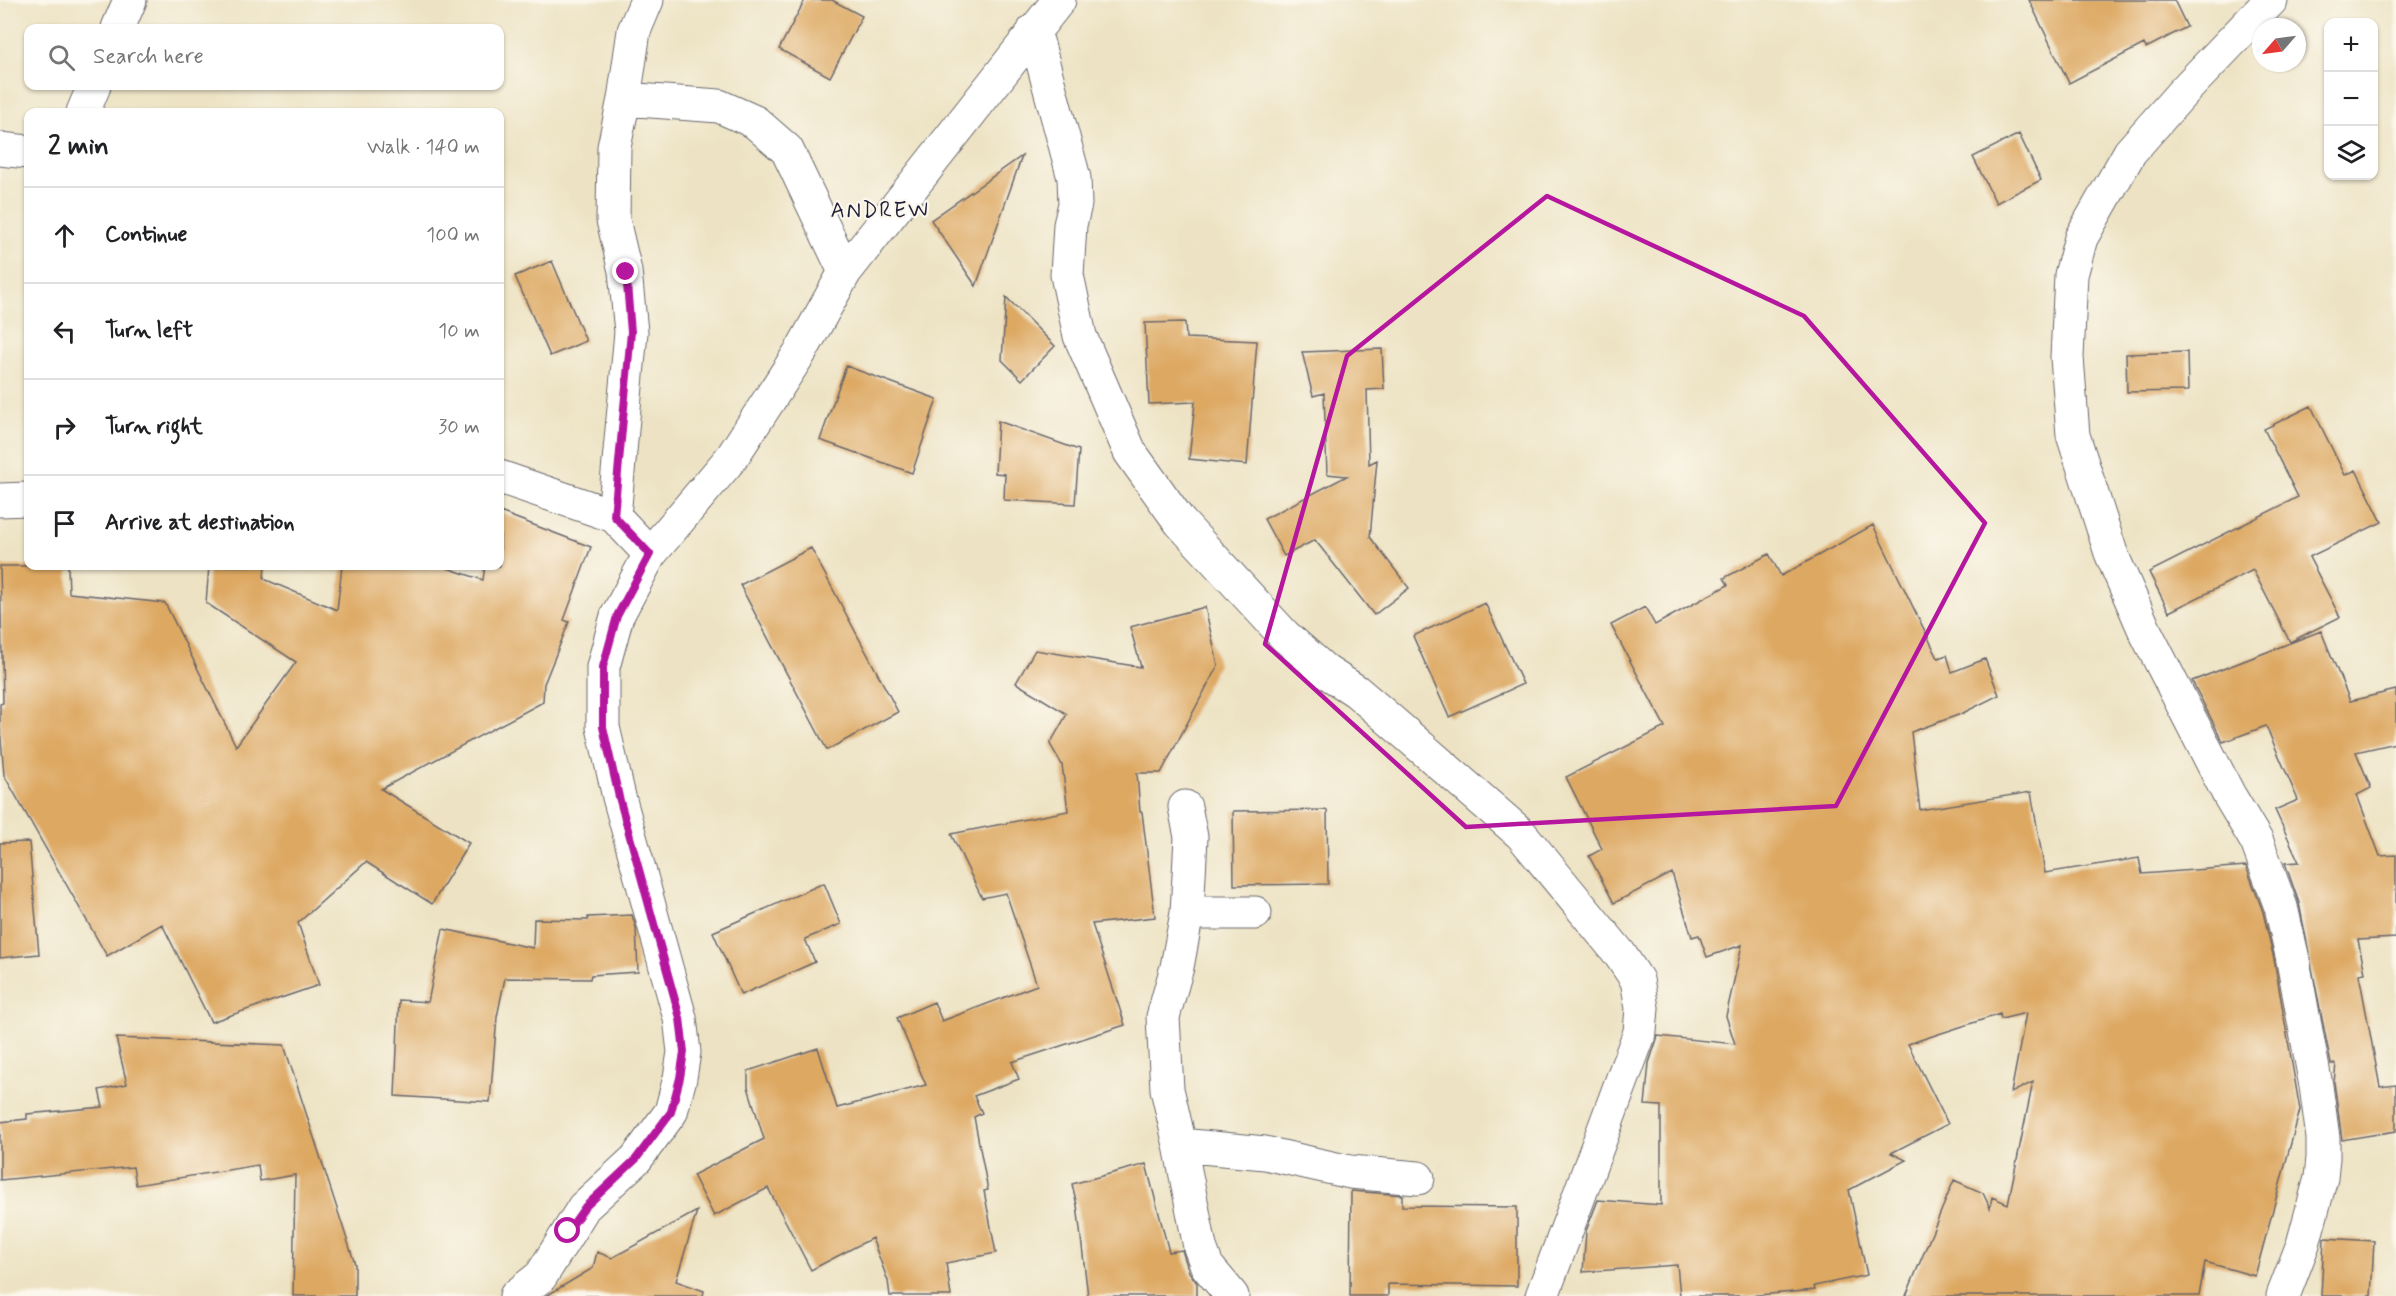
<!DOCTYPE html>
<meta charset="utf-8">
<style>
:root{--surface:#fff;--page:#f2f2f2;--text:#202124;--muted:#757577;--line:#e0e0e0}
body{margin:0;font-family:Mynerve,sans-serif;background:var(--page);color:var(--text)}
.controls{position:absolute;right:18px;top:18px;display:grid;overflow:hidden;border-radius:12px;box-shadow:0 2px 4px #0004}
.controls button{width:54px;height:54px;display:grid;place-items:center;padding:0;border:0;border-bottom:2px solid var(--line);background:var(--surface);color:var(--text);font:30px sans-serif}
.compass{position:absolute;left:2252px;top:18px;width:54px;height:54px;border-radius:50%;background:var(--surface);box-shadow:0 2px 4px #0004;rotate:242deg}
.stop{position:absolute;width:18px;height:18px;margin:-14px;border:4px solid #b5179e;border-radius:50%;background:#fff}
.stop.end{background:#b5179e;border-color:#fff;box-shadow:0 2px 6px #0008}
.list{margin:0;padding:0;list-style:none}
h2{display:flex;justify-content:space-between;align-items:center;height:78px;margin:0;padding:0 24px;font-size:26px}
h2 small{font-size:20px;font-weight:400;color:var(--muted)}
.list li{display:grid;grid-template-columns:39px 1fr auto;gap:18px;align-items:center;box-sizing:border-box;height:96px;padding:0 24px;border-top:2px solid var(--line)}
.list b{display:block;font-size:22px;white-space:nowrap}
.list em{font-size:20px;font-style:normal;color:var(--muted)}
.icon{flex:none;width:33px;height:33px;fill:none;stroke:currentColor;stroke-width:2;stroke-linecap:round;stroke-linejoin:round}
.map{position:relative;flex:none;width:2396px;height:1296px;overflow:hidden}
.search{position:absolute;background:var(--surface);box-shadow:0 2px 4px #0004;left:24px;top:24px;width:480px;height:66px;display:flex;align-items:center;gap:15px;box-sizing:border-box;padding:0 21px;border-radius:12px;color:var(--muted);font-size:22px}
.panel{position:absolute;background:var(--surface);box-shadow:0 2px 4px #0004;left:24px;top:108px;width:480px;height:462px;border-radius:12px}
.map>svg:first-child{display:block}
</style>
<div class="map">
<svg width="2396" height="1296" viewBox="0 0 2396 1296">
<rect width="100%" height="100%" fill="#fbf7ec"/>
<filter id="ink" filterUnits="userSpaceOnUse"><feTurbulence type="fractalNoise" baseFrequency=".0167" numOctaves="2"/><feDisplacementMap in="SourceGraphic" scale="12" xChannelSelector="R" yChannelSelector="G"/><feConvolveMatrix kernelMatrix="1 2 1 2 8 2 1 2 1" color-interpolation-filters="sRGB"/></filter>
<filter id="wash" filterUnits="userSpaceOnUse"><feTurbulence type="fractalNoise" baseFrequency=".008" numOctaves="4" result="noise"/><feDisplacementMap in="SourceGraphic" scale="24" xChannelSelector="R" yChannelSelector="G"/><feGaussianBlur stdDeviation="1.35" result="paint"/><feColorMatrix in="noise" values="0 0 0 0 0 0 0 0 0 0 0 0 0 0 0 0 0 1.4 0 .05"/><feComposite in="paint" operator="in"/></filter>
<g filter="url(#wash)">
<rect width="100%" height="100%" fill="#ede3c4"/>
<g id="blocks">
<path fill="#dda862" d="M 805,0 L 832,0 L 862,16 L 830,77 L 779,49 Z
M 2029,0 L 2174,0 L 2187,27 L 2146,48 L 2144,44 L 2069,83 Z
M 2019,134 L 2041,180 L 1996,203 L 1973,157 Z
M 1022,156 L 976,286 L 931,220 Z
M 552,261 L 586,341 L 550,356 L 515,276 Z
M 1006,297 L 1055,346 L 1022,380 L 1002,360 Z
M 1185,322 L 1186,338 L 1257,341 L 1247,465 L 1189,459 L 1195,402 L 1149,404 L 1145,323 Z
M 1382,349 L 1384,389 L 1367,390 L 1369,464 L 1377,460 L 1370,537 L 1409,588 L 1374,615 L 1315,540 L 1284,556 L 1264,519 L 1347,476 L 1327,474 L 1324,393 L 1313,396 L 1302,352 Z
M 2187,352 L 2188,391 L 2127,392 L 2126,354 Z
M 846,366 L 937,399 L 912,473 L 820,440 Z
M 2311,406 L 2345,475 L 2356,470 L 2382,522 L 2309,557 L 2340,617 L 2290,642 L 2253,570 L 2169,612 L 2149,572 L 2298,497 L 2264,429 Z
M 998,421 L 1079,450 L 1075,504 L 1004,500 L 1005,474 L 995,473 Z
M 500,512 L 591,547 L 564,620 L 569,622 L 544,684 L 543,702 L 381,789 L 469,843 L 432,904 L 366,862 L 298,923 L 319,985 L 211,1022 L 162,924 L 107,956 L 4,775 L 0,726 L 0,704 L 3,703 L 0,566 L 68,566 L 69,593 L 165,603 L 236,746 L 296,662 L 206,603 L 209,566 L 265,566 L 264,579 L 337,610 L 342,566 L 441,566 L 483,580 L 485,566 L 500,566 Z
M 1873,525 L 1938,658 L 1947,655 L 1952,672 L 1985,659 L 1999,695 L 1961,714 L 1911,732 L 1920,810 L 2031,792 L 2045,873 L 2139,858 L 2142,874 L 2246,866 L 2263,912 L 2274,959 L 2300,1110 L 2255,1276 L 2205,1262 L 2199,1296 L 1906,1296 L 1954,1180 L 1983,1193 L 1990,1208 L 1992,1197 L 2008,1204 L 2033,1082 L 2011,1093 L 2026,1013 L 2001,1019 L 2000,1014 L 1908,1044 L 1948,1124 L 1891,1153 L 1906,1160 L 1849,1190 L 1867,1275 L 1814,1286 L 1815,1290 L 1747,1296 L 1680,1296 L 1677,1265 L 1583,1272 L 1586,1231 L 1598,1200 L 1661,1205 L 1661,1106 L 1645,1105 L 1649,1063 L 1658,1036 L 1735,1044 L 1726,1016 L 1742,945 L 1707,957 L 1699,935 L 1692,937 L 1672,873 L 1614,903 L 1589,856 L 1602,849 L 1566,777 L 1665,727 L 1611,625 L 1645,607 L 1655,625 L 1728,585 L 1724,578 L 1769,554 L 1781,576 Z
M 811,548 L 898,712 L 827,750 L 740,585 Z
M 1485,603 L 1523,684 L 1449,717 L 1413,636 Z
M 1205,607 L 1218,665 L 1161,773 L 1137,773 L 1140,812 L 1142,812 L 1155,917 L 1092,924 L 1125,1025 L 1012,1062 L 1019,1079 L 974,1096 L 982,1113 L 974,1117 L 988,1190 L 984,1191 L 996,1253 L 946,1263 L 951,1296 L 890,1296 L 888,1281 L 872,1238 L 811,1270 L 768,1188 L 714,1216 L 693,1175 L 764,1139 L 748,1087 L 748,1071 L 818,1048 L 837,1108 L 926,1085 L 897,1018 L 934,1002 L 942,1021 L 1037,985 L 1006,893 L 982,898 L 951,834 L 1068,811 L 1062,765 L 1050,744 L 1067,714 L 1016,683 L 1035,650 L 1141,667 L 1130,627 Z
M 2321,631 L 2350,701 L 2396,690 L 2396,743 L 2356,752 L 2371,788 L 2357,795 L 2380,856 L 2396,855 L 2396,938 L 2358,940 L 2365,973 L 2359,974 L 2380,1087 L 2396,1085 L 2396,1131 L 2342,1140 L 2334,1082 L 2336,1064 L 2331,1064 L 2299,903 L 2285,863 L 2299,862 L 2275,810 L 2298,800 L 2266,726 L 2223,742 L 2192,681 Z
M 1327,810 L 1328,884 L 1234,885 L 1233,811 Z
M 29,842 L 39,954 L 0,958 L 0,843 Z
M 824,883 L 841,924 L 805,939 L 815,962 L 741,995 L 713,932 Z
M 632,915 L 636,928 L 638,972 L 591,975 L 590,979 L 505,978 L 497,1017 L 490,1102 L 395,1096 L 399,1000 L 428,1002 L 443,929 L 533,948 L 534,919 L 588,920 L 588,917 Z
M 116,1038 L 284,1045 L 355,1264 L 355,1296 L 293,1296 L 295,1175 L 260,1181 L 258,1165 L 136,1185 L 133,1167 L 0,1180 L 0,1122 L 27,1119 L 27,1114 L 103,1107 L 99,1090 L 127,1084 Z
M 1146,1164 L 1169,1252 L 1182,1250 L 1189,1272 L 1197,1283 L 1197,1296 L 1088,1296 L 1077,1205 L 1072,1184 Z
M 1351,1191 L 1402,1195 L 1402,1206 L 1517,1207 L 1517,1286 L 1388,1284 L 1388,1296 L 1350,1296 Z
M 697,1211 L 676,1281 L 704,1291 L 703,1296 L 546,1296 L 593,1268 L 597,1252 L 612,1258 Z
M 2324,1238 L 2374,1241 L 2371,1296 L 2321,1296 Z"/>
</g>
</g>
<g filter="url(#ink)">
<use href="#blocks" fill-opacity="0" stroke="#69666b" stroke-width="1.5"/>
<g fill="none" stroke-linecap="round" stroke-linejoin="round">
<defs>
<path id="minor" d="M 2271,0 L 2183,92 L 2130,152 L 2081,238 L 2071,275 L 2067,357 L 2073,435 L 2111,553 L 2145,631 L 2229,795 L 2257,842 L 2281,907 L 2292,955 L 2316,1086 L 2323,1138 L 2323,1158 L 2321,1178 L 2303,1244 L 2283,1296
M 118,28 L 130,0
M 1034,30 L 1074,178 L 1075,204 L 1070,225 L 1067,275 L 1080,336 L 1130,452 L 1180,522 L 1285,636 L 1325,671 L 1356,691 L 1383,714 L 1521,834 L 1619,953 L 1637,980 L 1642,1008 L 1640,1032 L 1542,1296
M 624,99 L 719,106 L 755,122 L 787,150 L 845,272
M 83,112 L 94,86
M 0,149 L 28,152
M 500,477 L 614,516 L 650,554
M 0,500 L 28,499
M 614,516 L 631,332 L 625,271 L 613,220 L 614,147 L 624,99 L 634,31 L 647,0
M 1185,807 L 1191,837 L 1187,913
M 1255,913 L 1187,913 L 1177,967 L 1163,1017 L 1167,1089 L 1180,1145 L 1265,1153 L 1350,1172 L 1418,1178
M 1180,1145 L 1200,1247 L 1207,1266 L 1232,1296
M 516,1296 L 541,1276 L 584,1207 L 636,1159 L 671,1112 L 680,1078 L 684,1052 L 680,1018 L 619,797 L 603,727 L 603,667 L 617,616 L 650,554 L 732,457 L 801,351 L 845,272 L 1059,0"/>
</defs>
<use href="#minor" stroke="#69666b" stroke-width="35"/>
<use href="#minor" stroke="#fff" stroke-width="33"/>
</g>
</g>
<g fill="none" stroke-linecap="round" stroke-linejoin="round" filter="url(#ink)">
<path stroke="#b5179e" stroke-width="8" d="M 568,1231 L 585,1207 L 636,1159 L 671,1112 L 680,1078 L 684,1052 L 680,1018 L 619,797 L 603,727 L 603,667 L 617,616 L 650,554 L 614,516 L 631,332 L 626,272"/>
</g>
<path fill="none" stroke="#b5179e" stroke-width="4.5" stroke-linejoin="round" d="M 1547,196 L 1804,316 L 1985,523 L 1836,806 L 1466,827 L 1265,644 L 1347,356 Z"/>
<g text-anchor="middle" dominant-baseline="central" stroke-width="4.5" stroke-linejoin="round" paint-order="stroke">
<g font-size="22" letter-spacing="1.5" fill="#22223b" stroke="#fbf7ec">
<text x="880" y="211">ANDREW</text>
</g>
</g>
</svg>
<div class="controls">
<button>+</button>
<button>−</button>
<button><svg class="icon" aria-label="layers" viewBox="0 0 24 24"><path d="M12 4l9 5-9 5-9-5zM3 14l9 5 9-5"/></svg></button>
</div>
<svg class="compass" viewBox="-18 -18 36 36"><path d="M0-13l5 13h-10z" fill="#e53935"/><path d="M0 13l5-13h-10z" fill="#757577"/></svg>
<div class="stop" style="left:568px;top:1231px"></div>
<div class="stop end" style="left:626px;top:272px"></div>
<div class="search"><svg class="icon" aria-label="search" viewBox="0 0 24 24"><circle cx="10" cy="10" r="6"/><path d="M15 15l6 6"/></svg>Search here</div>
<section class="panel">
<h2>2 min<small>Walk · 140 m</small></h2>
<ul class="list">
<li><svg class="icon" aria-label="ahead" viewBox="0 0 24 24"><path d="M12 20V5M6 11l6-6 6 6"/></svg><div><b>Continue</b></div><em>100 m</em></li>
<li><svg class="icon" aria-label="left" viewBox="0 0 24 24"><path d="M17 20v-9H6M10 6l-5 5 5 5"/></svg><div><b>Turn left</b></div><em>10 m</em></li>
<li><svg class="icon" aria-label="right" viewBox="0 0 24 24"><path d="M7 20v-9h11M14 6l5 5-5 5"/></svg><div><b>Turn right</b></div><em>30 m</em></li>
<li><svg class="icon" aria-label="arrive" viewBox="0 0 24 24"><path d="M6 21V4h12l-3 4 3 4H6"/></svg><div><b>Arrive at destination</b></div></li>
</ul>
</section>
</div>
